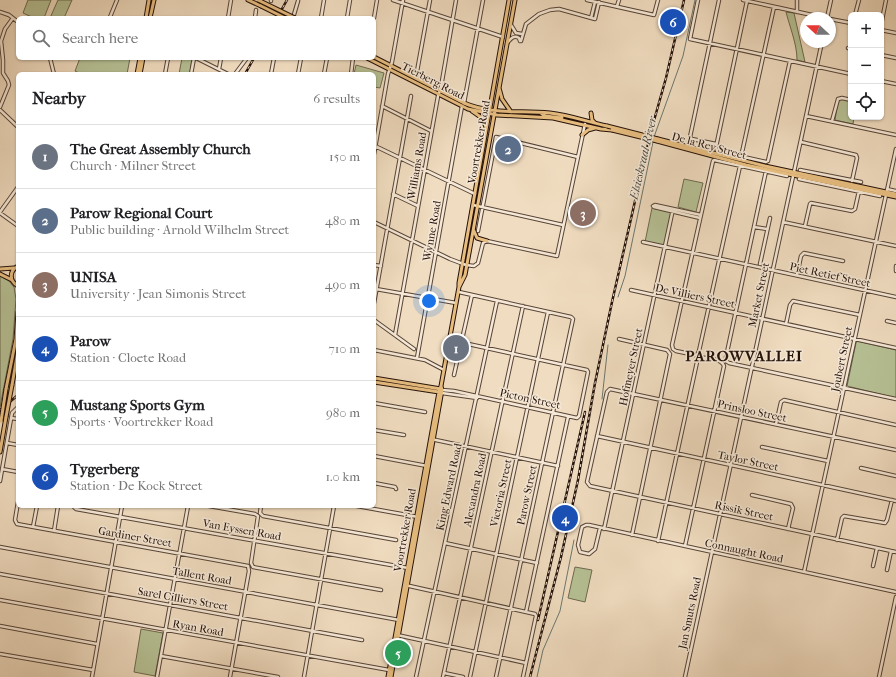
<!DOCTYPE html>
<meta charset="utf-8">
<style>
:root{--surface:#fff;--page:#f6f6f6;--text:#202124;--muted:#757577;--line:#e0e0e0;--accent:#8f2418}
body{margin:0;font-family:"IM FELL French Canon",serif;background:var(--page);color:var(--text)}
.controls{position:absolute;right:12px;top:12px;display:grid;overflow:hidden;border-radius:6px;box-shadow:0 1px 3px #0004}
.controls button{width:36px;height:36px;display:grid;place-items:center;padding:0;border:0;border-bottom:1px solid var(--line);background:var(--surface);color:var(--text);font:20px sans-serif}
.compass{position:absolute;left:800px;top:12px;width:36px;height:36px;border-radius:50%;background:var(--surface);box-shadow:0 1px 3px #0004;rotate:292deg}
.you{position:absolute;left:429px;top:301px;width:14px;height:14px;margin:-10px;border:3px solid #fff;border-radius:50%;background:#1a73e8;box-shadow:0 0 0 6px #1a73e833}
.badge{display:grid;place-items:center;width:26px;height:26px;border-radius:50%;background:var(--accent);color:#fff;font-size:13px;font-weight:700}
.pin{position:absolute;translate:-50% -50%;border:2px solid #fff;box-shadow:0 1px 4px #0006}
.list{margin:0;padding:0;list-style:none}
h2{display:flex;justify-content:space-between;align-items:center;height:52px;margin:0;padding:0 16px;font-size:17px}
h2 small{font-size:13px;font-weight:400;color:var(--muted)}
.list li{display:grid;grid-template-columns:26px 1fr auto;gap:12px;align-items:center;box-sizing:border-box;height:64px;padding:0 16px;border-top:1px solid var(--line)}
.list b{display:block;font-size:15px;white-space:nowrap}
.list p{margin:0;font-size:13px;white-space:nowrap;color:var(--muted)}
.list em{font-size:13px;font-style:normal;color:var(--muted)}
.icon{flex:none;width:22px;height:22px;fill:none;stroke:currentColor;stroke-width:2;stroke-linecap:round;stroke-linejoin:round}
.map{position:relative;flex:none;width:896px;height:677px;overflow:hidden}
.search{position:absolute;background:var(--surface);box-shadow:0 1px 3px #0004;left:16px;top:16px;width:360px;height:44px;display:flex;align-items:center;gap:10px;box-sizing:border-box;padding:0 14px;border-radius:6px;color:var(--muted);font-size:15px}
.panel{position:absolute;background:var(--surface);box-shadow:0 1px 3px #0004;left:16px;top:72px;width:360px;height:436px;border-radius:6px}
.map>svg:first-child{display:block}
</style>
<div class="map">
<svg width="896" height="677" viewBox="0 0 896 677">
<rect width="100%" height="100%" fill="#f0dcc0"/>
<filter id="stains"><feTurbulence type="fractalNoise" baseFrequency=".005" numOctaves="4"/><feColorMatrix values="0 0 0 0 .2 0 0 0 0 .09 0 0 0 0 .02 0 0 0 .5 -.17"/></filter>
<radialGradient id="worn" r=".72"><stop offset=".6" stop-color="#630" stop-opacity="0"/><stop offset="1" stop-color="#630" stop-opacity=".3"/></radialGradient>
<path fill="#b6c195" stroke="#6d694f" d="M 28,0 L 51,0 L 44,18 L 34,18 L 23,13 Z
M 58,0 L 72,0 L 64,18 L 50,18 Z
M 786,12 L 794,13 L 805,62 L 797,60 C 797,44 790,28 786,12 Z
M 80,58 L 130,58 L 127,74 L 81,74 L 75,71 Z
M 182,58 L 192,59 L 190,74 L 179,74 Z
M 356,65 L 384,73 L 380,88 L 374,87 L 374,74 L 354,74 Z
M 841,99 L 851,101 L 851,117 L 854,117 L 853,124 L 835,120 L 838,101 Z
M 684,179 L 703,183 L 696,212 L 678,207 Z
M 652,208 L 670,212 L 671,213 L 665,246 L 645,242 Z
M 0,276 L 9,281 L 14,287 L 16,299 L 13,339 L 0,407 Z
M 857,341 L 896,350 L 896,398 L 847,386 L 856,343 Z
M 575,567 L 592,570 L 585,602 L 568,598 Z
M 141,629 L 163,633 L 155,676 L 134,672 Z"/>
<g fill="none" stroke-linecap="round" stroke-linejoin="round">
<path stroke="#6b776f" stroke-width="1" d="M 654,137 L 683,56 L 695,0
M 618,297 L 625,276 L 653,142
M 602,399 L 608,345
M 537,677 L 543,650 L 560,611 L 574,540"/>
<defs>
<path id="minor" d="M 393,0 L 503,37
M 587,0 L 654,15 L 658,0
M 698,0 L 690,39 L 851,74
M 743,0 L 826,18
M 271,1 L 271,0
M 747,1 L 716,147 L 717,151 L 766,162 L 768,161 L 790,61
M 617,6 L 619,0
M 0,12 L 9,15 L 18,22
M 797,12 L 797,0
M 855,15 L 859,0
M 110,17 L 117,0
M 228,18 L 231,0
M 255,18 L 256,10
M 293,18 L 298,1
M 321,18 L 324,0
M 347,18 L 350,0
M 374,18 L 377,0
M 591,18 L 595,2
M 827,18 L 831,0
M 830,19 L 851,23
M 511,25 L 516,33 L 522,34
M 881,25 L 886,0
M 881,30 L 896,33
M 521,41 L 526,24 L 539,14 L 550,10 L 559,9 L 595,19 L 599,2
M 508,42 C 511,38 514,35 519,38 L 520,41
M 848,48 L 851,49
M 881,55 L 896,58
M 50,58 L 54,74
M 196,58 L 228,74
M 219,69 L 221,58
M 165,74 L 168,58
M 191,74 L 194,58
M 235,74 L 247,58
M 271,74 L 274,58
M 298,74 L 301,58
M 324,74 L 327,58
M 351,74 L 353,58
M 416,77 L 430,0
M 881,81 L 896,84
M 464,103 L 483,0
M 382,106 L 431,131
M 0,107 L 9,85 L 8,81 L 3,73 L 3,60 L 1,41 L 5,29 L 13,18
M 0,110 L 18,127
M 806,116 L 896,135
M 832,121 L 838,99 L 842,98 L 851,100
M 801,142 L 856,155 L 857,158 L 852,181
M 716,144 L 692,139 L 690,137 L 719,0
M 375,146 L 475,194
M 374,154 L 388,74 L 392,62 L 403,0
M 741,157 L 774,7
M 740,166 L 699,351 L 697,355 L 695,355 L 676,351 L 673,349 L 672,345 L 713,161 L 714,160 L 787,176
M 800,170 L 861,182
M 766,171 L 726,357 L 726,361 L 729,363 L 896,399
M 799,179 L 880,196
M 887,189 L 896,191
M 393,194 L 418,206
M 473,205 L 563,225
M 0,212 L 18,187
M 0,213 L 18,226
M 700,218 L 654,207 L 653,206 L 655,205 L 701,215
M 374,222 L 450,259 L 466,265 L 474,266 L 478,263 L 483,243 L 487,241 L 557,256 L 585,124
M 783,222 L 896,246
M 805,226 L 810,204 L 811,203 L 852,211 L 855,209 L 859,191
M 754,227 L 767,229
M 478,231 L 496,137 L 578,157
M 643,242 L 896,297
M 760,264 L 770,218
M 374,265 L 381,266
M 896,266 L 896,271
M 797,275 L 801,256 L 804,253 L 843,261
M 376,289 L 456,303
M 631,290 L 896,348
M 459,292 L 571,317 L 573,319 L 496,677
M 374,303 L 411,96
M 374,320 L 414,349
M 887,321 L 896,323
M 786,324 L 790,305 L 793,301 L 860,315
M 395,335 L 438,96 L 441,87 L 456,0
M 619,339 L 667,350 L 670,354 L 632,535
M 374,350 L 425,360 L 444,370
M 417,358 L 462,106
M 454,375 L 472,295
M 442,390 L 454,391 L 577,418 L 579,416 L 588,372 L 587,370 L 450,340
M 442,393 L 477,398
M 374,403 L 425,412
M 11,418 L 18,419
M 776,424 L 781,402 L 784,400 L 896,425
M 374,430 L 404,435
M 597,436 L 896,501
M 431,439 L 558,466
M 7,443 L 18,445
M 762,447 L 828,461
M 896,450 L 610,389 L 607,392 L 587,482 L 590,486 L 896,552
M 374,456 L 427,466
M 861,468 L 896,476
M 2,469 L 18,472
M 0,481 L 12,413 L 18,407
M 374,483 L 395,487 L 396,489
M 752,495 L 791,504 L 793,508 L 788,529
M 18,502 L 15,520 L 17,524 L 248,566 L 249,571 L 230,677
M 73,506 L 76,509 L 408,568
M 209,506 L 255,514 L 258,516 L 251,563 L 253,567 L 381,590
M 261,506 L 260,513 L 263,516 L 396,540
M 357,506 L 418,517
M 33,527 L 37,506
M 600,528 L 595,549 L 589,554 L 580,552 L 578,545 L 582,527 L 586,525 L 589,525 L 896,592
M 604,529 L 673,209
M 54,531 L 58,506
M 837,540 L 842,518 L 844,516 L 885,523 L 887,520 L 892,500
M 658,541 L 697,362 L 699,358 C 706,357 722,359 724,366 L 685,546
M 445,543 L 537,563
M 0,547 L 399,620
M 873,566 L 877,548
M 887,570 L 891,551
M 804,572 L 896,149
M 0,574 L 362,640
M 405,585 L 535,614 L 536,616 L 523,677
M 0,600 L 389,670
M 526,612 L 568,417
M 0,626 L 97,644
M 397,635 L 526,663
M 0,654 L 93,670
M 161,656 L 278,677
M 444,673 L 463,677
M 92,677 L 122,506
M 157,677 L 188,506
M 304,677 L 334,506
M 416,677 L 497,301
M 443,677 L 523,306
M 470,677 L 548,312
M 685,677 L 822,42
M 879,677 L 896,597"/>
<path id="major" d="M 248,0 L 261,6
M 146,18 L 149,0
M 150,18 L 154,0
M 374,57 L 464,103 C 492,115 520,110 550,113 C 569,115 588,122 607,126
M 367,58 L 468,109 L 497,115 L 553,118 L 601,129 L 612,130
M 137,74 L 140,58
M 140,74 L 143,58
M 499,88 L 502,99 L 511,112
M 472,111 L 482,118 L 486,127
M 541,113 L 545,116 L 562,118
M 591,113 L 592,120 L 595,123
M 582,135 L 588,130 L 595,128
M 658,139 L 765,166 L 896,194
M 657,141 L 746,165 L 896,197
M 474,231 L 477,238 L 487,241
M 18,266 C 9,271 9,281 18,286
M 0,269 L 14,268
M 0,274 L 12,280
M 459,287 L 465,275 L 515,0
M 374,378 L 441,389
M 374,382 L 439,392
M 12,385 L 18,351
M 6,389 L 16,339 L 18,312
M 0,452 L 6,417
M 388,677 L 439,392 L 441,386 L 459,287 L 459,283 L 509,0
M 391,677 L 442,390 L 441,386"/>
</defs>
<use href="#minor" stroke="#574437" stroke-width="4.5"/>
<use href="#major" stroke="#241109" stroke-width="5"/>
<use href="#minor" stroke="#f5e8d6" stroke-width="2.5"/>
<use href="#major" stroke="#e8be80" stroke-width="3"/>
<defs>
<path id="rail" d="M 277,18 L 287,0
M 245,74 L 254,58
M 0,410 L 18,395
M 538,620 L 585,412
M 530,677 L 561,557 L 578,480 L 595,383 L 612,302 L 651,131 L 666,78 L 684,0"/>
</defs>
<use href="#rail" stroke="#241109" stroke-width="2.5"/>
<use href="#rail" stroke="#f5e8d6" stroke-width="1" stroke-dasharray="3" stroke-linecap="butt"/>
<defs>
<path id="major-bridge" d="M 258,0 L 295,18
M 261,6 L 285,18
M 607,126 L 658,139
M 612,130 L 657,141
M 6,417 L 12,385
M 1,421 L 6,389"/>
</defs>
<use href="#major-bridge" stroke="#241109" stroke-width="5" stroke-linecap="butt"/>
<use href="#major-bridge" stroke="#e8be80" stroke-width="3"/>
</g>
<g text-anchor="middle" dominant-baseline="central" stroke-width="3" stroke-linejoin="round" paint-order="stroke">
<g font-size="11" fill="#241109" stroke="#f5e8d6">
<text transform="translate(433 81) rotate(27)">Tierberg Road</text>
<text transform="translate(479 142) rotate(-80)">Voortrekker Road</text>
<text transform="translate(709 146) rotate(15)">De la Rey Street</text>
<text transform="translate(417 166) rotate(-80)">Williams Road</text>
<text transform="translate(432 231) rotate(-80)">Wynne Road</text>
<text transform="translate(830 275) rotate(12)">Piet Retief Street</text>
<text transform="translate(759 295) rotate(-78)">Market Street</text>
<text transform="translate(695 296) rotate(12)">De Villiers Street</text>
<text transform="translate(842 359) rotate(-78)">Joubert Street</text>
<text transform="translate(631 367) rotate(-78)">Hofmeyer Street</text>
<text transform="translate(530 399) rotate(12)">Picton Street</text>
<text transform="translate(752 411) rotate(12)">Prinsloo Street</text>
<text transform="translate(748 461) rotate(12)">Taylor Street</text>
<text transform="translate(449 487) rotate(-78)">King Edward Road</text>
<text transform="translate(475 490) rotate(-78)">Alexandra Road</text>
<text transform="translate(501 493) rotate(-78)">Victoria Street</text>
<text transform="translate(527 495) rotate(-78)">Parow Street</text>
<text transform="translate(744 511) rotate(12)">Rissik Street</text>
<text transform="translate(242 530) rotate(10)">Van Eyssen Road</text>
<text transform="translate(405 530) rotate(-80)">Voortrekker Road</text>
<text transform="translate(135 537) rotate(10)">Gardiner Street</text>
<text transform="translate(744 551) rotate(12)">Connaught Road</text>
<text transform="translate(202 576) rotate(10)">Tallent Road</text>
<text transform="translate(183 599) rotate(10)">Sarel Cilliers Street</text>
<text transform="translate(690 613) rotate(-78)">Jan Smuts Road</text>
<text transform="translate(198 628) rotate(10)">Ryan Road</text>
</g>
<g font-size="12" font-style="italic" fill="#4d4c44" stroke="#f5e8d6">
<text transform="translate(643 158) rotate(-77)">Elsieskraal River</text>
</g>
<g font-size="15" font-weight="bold" letter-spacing="1" fill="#241109" stroke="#f5e8d6">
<text x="744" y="356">PAROWVALLEI</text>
</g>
</g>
<rect width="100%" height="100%" filter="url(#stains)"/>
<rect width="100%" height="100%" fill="url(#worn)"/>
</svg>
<div class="controls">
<button>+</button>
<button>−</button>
<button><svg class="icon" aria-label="locate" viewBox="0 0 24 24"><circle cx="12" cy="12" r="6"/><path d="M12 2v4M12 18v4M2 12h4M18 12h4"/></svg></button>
</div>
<svg class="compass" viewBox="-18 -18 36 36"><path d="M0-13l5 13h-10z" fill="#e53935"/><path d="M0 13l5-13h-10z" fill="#757577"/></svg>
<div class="you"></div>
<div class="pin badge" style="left:456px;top:348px;background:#6b7280">1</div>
<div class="pin badge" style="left:508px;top:149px;background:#5c6f8a">2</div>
<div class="pin badge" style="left:583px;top:213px;background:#8d6e63">3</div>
<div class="pin badge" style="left:565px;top:518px;background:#1a4fb4">4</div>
<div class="pin badge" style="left:398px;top:653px;background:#2e9e5b">5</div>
<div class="pin badge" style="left:673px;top:22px;background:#1a4fb4">6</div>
<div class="search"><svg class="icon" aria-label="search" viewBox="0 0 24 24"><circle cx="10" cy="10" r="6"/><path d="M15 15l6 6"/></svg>Search here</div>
<section class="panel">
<h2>Nearby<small>6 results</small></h2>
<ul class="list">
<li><span class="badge" style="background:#6b7280">1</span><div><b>The Great Assembly Church</b><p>Church · Milner Street</p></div><em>150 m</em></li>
<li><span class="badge" style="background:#5c6f8a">2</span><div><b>Parow Regional Court</b><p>Public building · Arnold Wilhelm Street</p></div><em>480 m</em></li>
<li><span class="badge" style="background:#8d6e63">3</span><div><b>UNISA</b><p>University · Jean Simonis Street</p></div><em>490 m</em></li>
<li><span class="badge" style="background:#1a4fb4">4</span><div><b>Parow</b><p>Station · Cloete Road</p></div><em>710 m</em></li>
<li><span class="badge" style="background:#2e9e5b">5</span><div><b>Mustang Sports Gym</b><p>Sports · Voortrekker Road</p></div><em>980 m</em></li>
<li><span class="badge" style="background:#1a4fb4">6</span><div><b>Tygerberg</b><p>Station · De Kock Street</p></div><em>1.0 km</em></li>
</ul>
</section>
</div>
